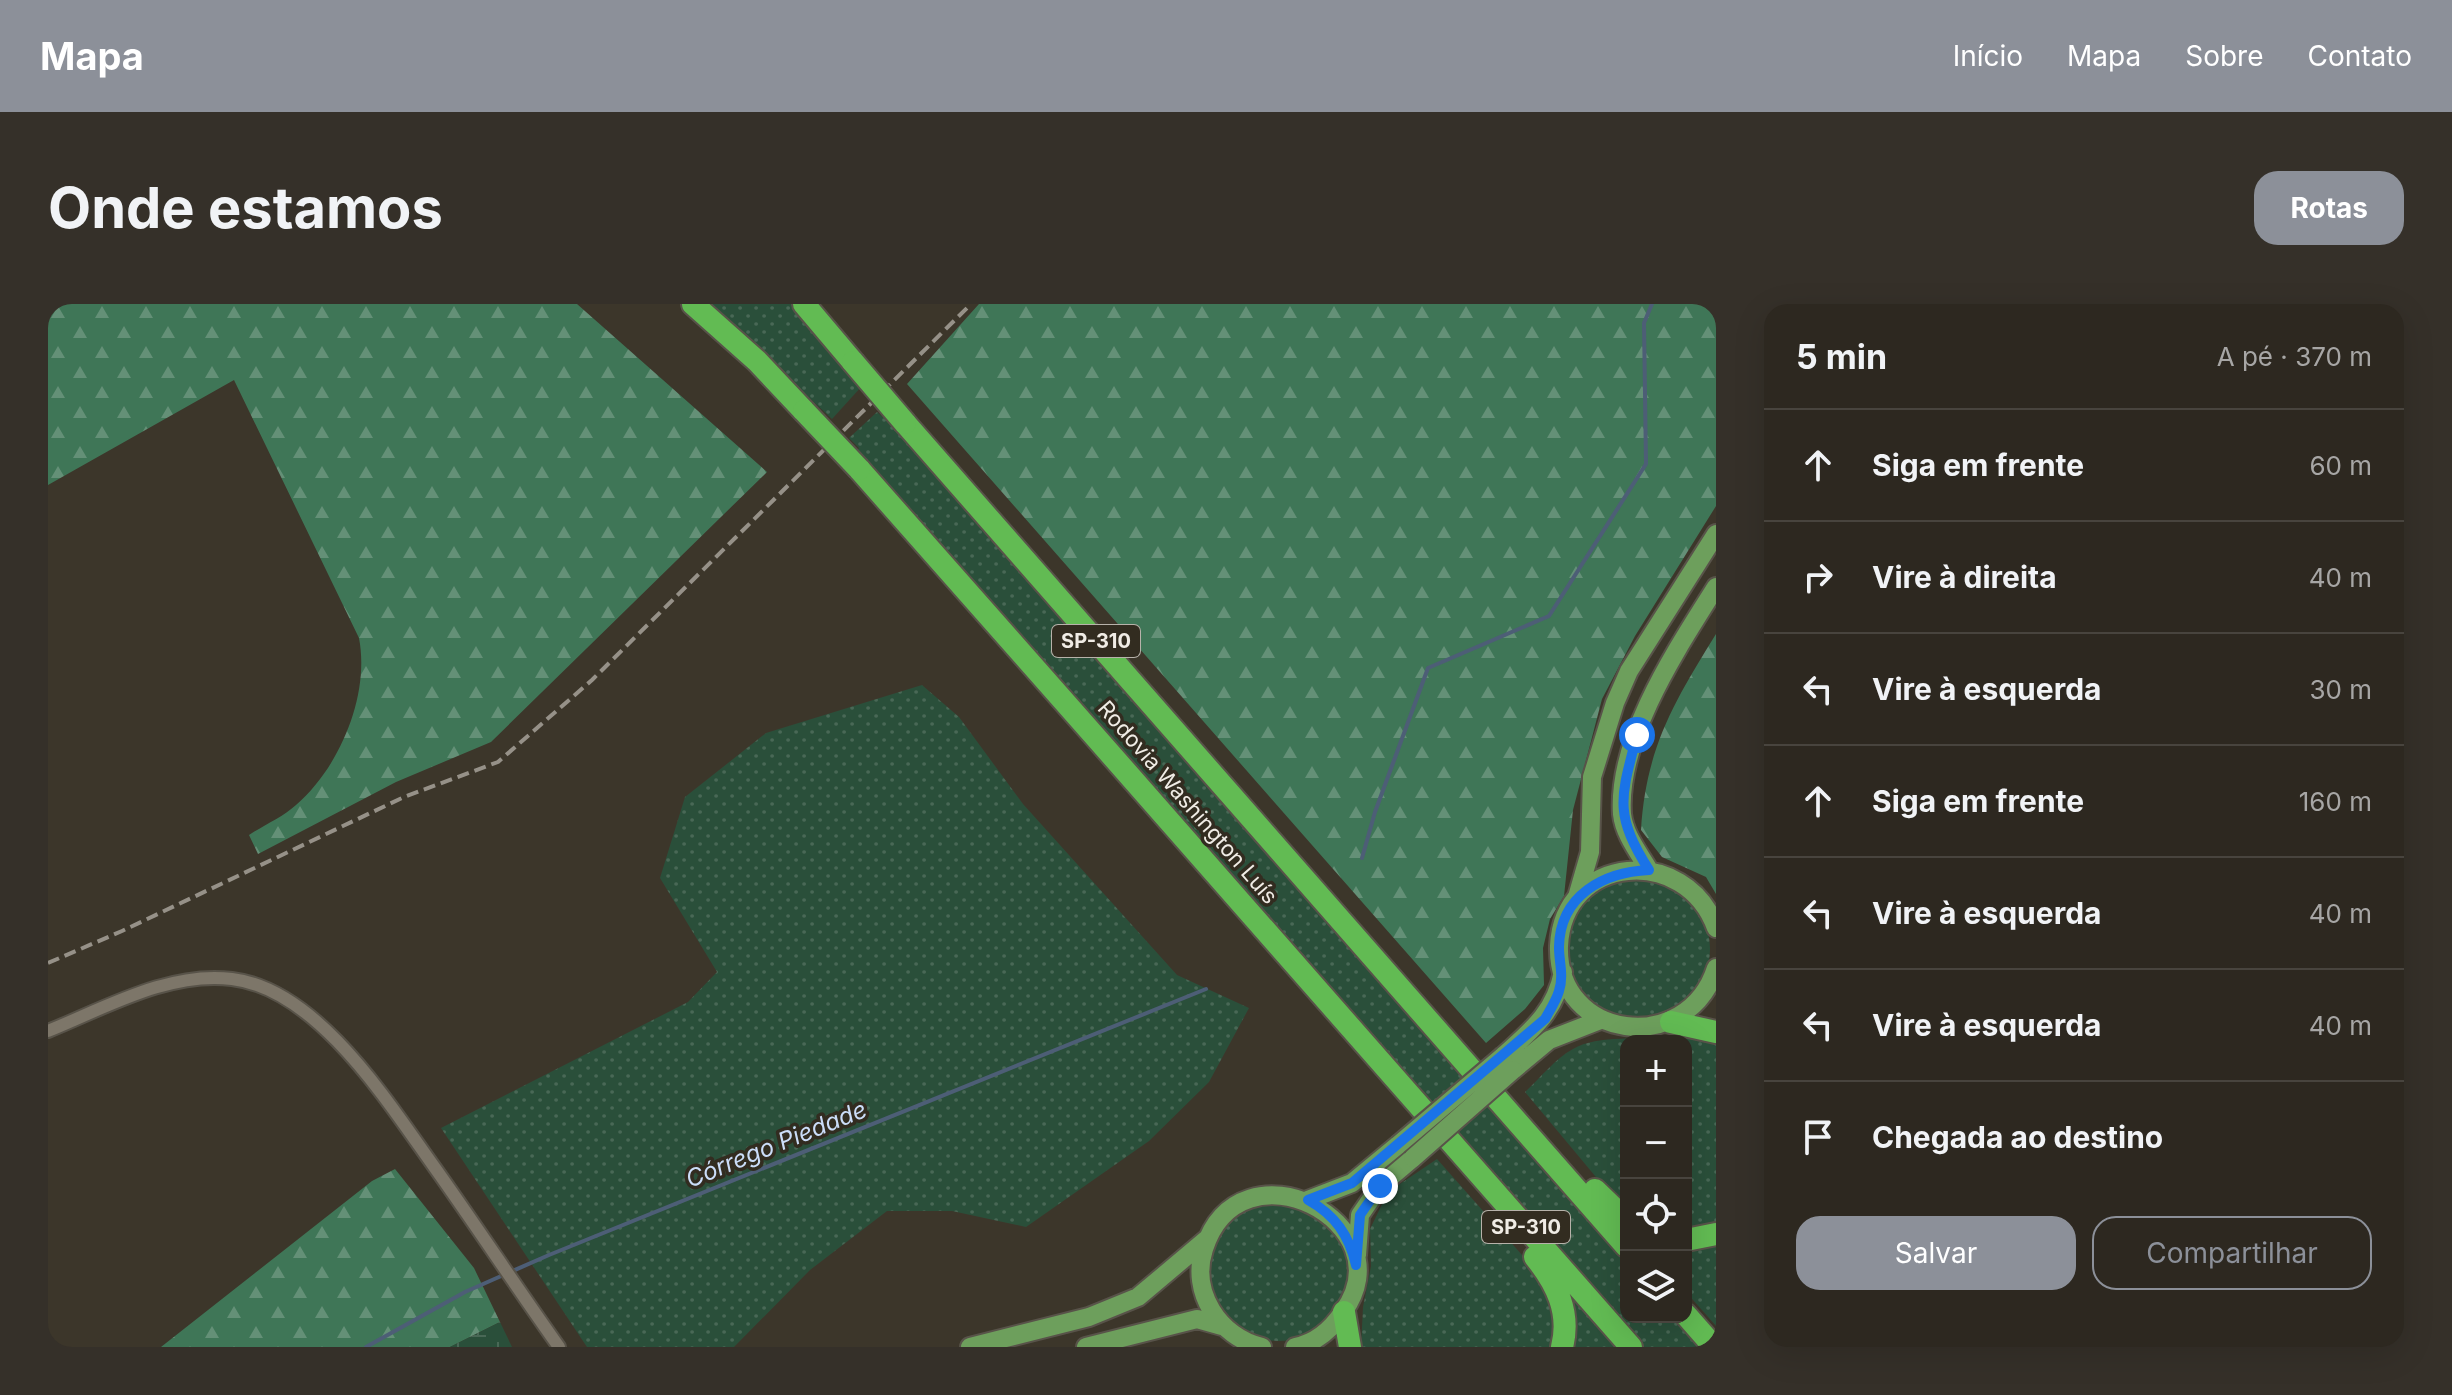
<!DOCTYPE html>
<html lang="pt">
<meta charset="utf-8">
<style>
:root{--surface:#2d2820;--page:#353029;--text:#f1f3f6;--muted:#a7a6a5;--line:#48443e;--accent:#8c9099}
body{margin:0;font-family:Inter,sans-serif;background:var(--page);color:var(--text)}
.controls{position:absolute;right:24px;bottom:24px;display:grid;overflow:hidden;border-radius:16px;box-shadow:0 8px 32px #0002}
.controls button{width:72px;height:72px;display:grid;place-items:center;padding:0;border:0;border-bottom:2px solid var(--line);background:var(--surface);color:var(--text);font:40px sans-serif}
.stop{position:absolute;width:24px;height:24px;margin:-18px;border:6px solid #1a73e8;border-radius:50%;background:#fff}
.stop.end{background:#1a73e8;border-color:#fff;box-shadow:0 2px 8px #0008}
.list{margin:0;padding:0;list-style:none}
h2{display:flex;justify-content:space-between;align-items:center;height:104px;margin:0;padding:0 32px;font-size:34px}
h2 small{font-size:26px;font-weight:400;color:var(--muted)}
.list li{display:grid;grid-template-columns:52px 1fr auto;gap:24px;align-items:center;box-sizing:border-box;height:112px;padding:0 32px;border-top:2px solid var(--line)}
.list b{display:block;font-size:30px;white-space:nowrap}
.list em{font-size:26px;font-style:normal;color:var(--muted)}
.actions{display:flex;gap:16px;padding:24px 32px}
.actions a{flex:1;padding:18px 0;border:2px solid var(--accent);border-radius:24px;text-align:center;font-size:28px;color:var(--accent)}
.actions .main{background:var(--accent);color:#fff}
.icon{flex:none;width:44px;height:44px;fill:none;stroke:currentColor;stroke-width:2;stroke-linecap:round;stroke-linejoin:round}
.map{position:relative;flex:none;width:1668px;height:1043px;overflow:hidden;border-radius:24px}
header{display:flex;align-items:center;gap:48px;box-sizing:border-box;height:112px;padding:0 40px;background:var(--accent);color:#fff}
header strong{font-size:38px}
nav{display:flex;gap:44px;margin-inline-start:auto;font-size:28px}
.intro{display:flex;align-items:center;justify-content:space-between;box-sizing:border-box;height:192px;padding:0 48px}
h1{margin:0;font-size:56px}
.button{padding:20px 36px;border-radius:24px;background:var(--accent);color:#fff;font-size:28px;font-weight:700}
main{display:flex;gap:48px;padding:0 48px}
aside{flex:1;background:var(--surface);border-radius:24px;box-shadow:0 8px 32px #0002}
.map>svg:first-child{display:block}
</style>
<header>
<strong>Mapa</strong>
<nav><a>Início</a><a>Mapa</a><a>Sobre</a><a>Contato</a></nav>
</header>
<div class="intro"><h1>Onde estamos</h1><a class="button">Rotas</a></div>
<main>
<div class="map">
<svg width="1668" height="1043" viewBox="0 0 1668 1043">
<defs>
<pattern id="grass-dots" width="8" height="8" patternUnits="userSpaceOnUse" patternTransform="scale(2)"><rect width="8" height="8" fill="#2a4f3a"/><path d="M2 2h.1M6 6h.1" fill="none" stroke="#496856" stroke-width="1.8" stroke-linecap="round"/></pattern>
<pattern id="forest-firs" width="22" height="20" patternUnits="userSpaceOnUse" patternTransform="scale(2)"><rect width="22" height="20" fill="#3f7657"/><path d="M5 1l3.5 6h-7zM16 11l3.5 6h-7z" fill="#649077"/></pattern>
<pattern id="wetland-marsh" width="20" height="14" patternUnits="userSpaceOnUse" patternTransform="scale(2)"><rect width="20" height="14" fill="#2a4f3a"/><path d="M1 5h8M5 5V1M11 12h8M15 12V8" fill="none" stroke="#496856"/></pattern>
</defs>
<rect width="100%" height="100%" fill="#3c362a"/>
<path fill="url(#grass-dots)" d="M 660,0 L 744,0 L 814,82 L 784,115 Z
M 829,108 L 841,119 L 844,117 L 1403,760 L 1578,955 L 1578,1013 L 1629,1013 L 1656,1043 L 1596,1043 L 809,147 L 811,144 L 801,134 Z
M 874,381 L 911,413 L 975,500 L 1129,671 L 1201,704 L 1161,778 L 1101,837 L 978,923 L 904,907 L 839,907 L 762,966 L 686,1043 L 539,1043 L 393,824 L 640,698 L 669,668 L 612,574 L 637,493 L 718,429 Z
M1520 645a71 71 0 1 1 142 0a71 71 0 1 1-142 0Z
M 1626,731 L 1668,737 L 1668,922 L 1638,929 L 1638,737 L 1578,737 L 1578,909 L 1477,788 C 1492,774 1508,754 1525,745 C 1550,730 1595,737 1626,731 Z
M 1389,855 L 1497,977 L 1505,1011 L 1504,1043 L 1313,1043 L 1315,1003 L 1323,962 L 1322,925 L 1340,888 Z
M1161 968a69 69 0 1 1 138 0a69 69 0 1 1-138 0Z
M 1668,936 L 1668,1022 L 1638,988 L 1638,941 Z
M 1518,984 L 1569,1043 L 1520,1043 Z"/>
<path fill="url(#forest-firs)" d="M 0,0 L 529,0 L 719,168 L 443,438 L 348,478 L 210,550 L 201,531 C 216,521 235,513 248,501 C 292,463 322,391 311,334 L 186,76 L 0,181 Z
M 931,0 L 1668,0 L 1668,202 L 1587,332 L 1554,395 L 1525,506 L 1516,592 L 1502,615 L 1495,644 L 1496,681 L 1477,705 L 1438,739 L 859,80 Z
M 1668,330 L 1668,590 L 1658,573 L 1614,553 L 1593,526 C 1598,444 1626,398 1668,330 Z
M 347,865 L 426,964 L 452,1018 L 402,1043 L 113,1043 L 324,877 Z"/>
<path fill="url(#wetland-marsh)" d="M 452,1018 L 464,1043 L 402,1043 Z"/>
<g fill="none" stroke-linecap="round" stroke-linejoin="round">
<path stroke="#4d5e76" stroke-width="4" d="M 1314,554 L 1327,508 L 1380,364 L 1501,312 L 1598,160 L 1596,19 L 1604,0
M 318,1043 L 417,988 L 501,951 L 1158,685"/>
<defs>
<path id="street" d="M 0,727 C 57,704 121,667 184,675 C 270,685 341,800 387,864 C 429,923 469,984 511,1043"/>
<path id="primary" d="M 1601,566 C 1591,549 1576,530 1574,510 C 1569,434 1629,345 1668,283
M 1529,593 L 1542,548 L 1544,473 L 1567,399 L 1581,367 L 1668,230
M 1668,624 C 1638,540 1515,550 1511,642 C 1508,736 1639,754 1668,664
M 1455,752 C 1484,726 1507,708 1515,668
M 1465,766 L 1501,736 L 1552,716
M 1260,896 L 1304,879 L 1350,841
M 1309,951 L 1312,911 L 1332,882 L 1365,854
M 922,1043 L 1041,1013 L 1090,993 L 1159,935
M 1038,1043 L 1149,1015 L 1174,1022
M 1214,1043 C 1171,1033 1142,988 1156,945 C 1192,832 1360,919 1295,1008 C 1283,1026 1268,1039 1247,1043"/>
<path id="highway" d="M 645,0 L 709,57 L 756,107
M 756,0 L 805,58
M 857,119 L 1578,942
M 811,165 C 1069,457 1326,749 1583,1043
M 1623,718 L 1668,728
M 1547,886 L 1578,916
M 1638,936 L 1668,930
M 1487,953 C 1508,979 1523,1008 1514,1043
M 1296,1008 L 1302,1043
M 1638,1011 L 1666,1043"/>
</defs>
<use href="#street" stroke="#585349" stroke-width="16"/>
<use href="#primary" stroke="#585349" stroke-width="22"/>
<use href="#highway" stroke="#585349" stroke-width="26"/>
<use href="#street" stroke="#7d7669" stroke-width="12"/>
<use href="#primary" stroke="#6d9f5c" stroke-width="18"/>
<use href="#highway" stroke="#62bb53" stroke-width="22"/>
<path stroke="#969188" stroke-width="4" stroke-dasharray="12 6" stroke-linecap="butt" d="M 0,659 L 74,627 L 356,493 L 450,458 L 544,376 L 923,0"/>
<defs>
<path id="primary-bridge" d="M 1350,841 L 1455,752
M 1365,854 L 1465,766"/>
<path id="highway-bridge" d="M 805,58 L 857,119
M 756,107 L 811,165"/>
</defs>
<use href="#primary-bridge" stroke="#585349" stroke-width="22" stroke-linecap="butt"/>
<use href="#highway-bridge" stroke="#585349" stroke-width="26" stroke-linecap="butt"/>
<use href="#primary-bridge" stroke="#6d9f5c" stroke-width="18"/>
<use href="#highway-bridge" stroke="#62bb53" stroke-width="22"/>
</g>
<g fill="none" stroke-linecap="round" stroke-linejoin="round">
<path stroke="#1a73e8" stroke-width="10" d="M 1332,882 L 1312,911 L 1308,961 C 1301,931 1287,911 1260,896 L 1304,879 L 1497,715 C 1502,706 1508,697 1511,687 C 1516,671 1511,659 1511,643 C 1512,591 1556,568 1601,566 C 1565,509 1573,493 1589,431"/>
</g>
<g text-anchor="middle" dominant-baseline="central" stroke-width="7" stroke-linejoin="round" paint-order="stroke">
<g fill="#322c20" stroke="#b7b2aa" stroke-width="2">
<rect x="1004" y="321" width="88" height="32" rx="6"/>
<rect x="1434" y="907" width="88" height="32" rx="6"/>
</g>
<g font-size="20" font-weight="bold" fill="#f0ece5">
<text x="1048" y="337">SP-310</text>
<text x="1478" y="923">SP-310</text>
</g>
<g font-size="22" fill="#f0ece5" stroke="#322c20">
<text transform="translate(1140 498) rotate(49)">Rodovia Washington Luís</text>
</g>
<g font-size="24" font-style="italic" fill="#cbddf8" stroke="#322c20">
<text transform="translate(728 840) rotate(-22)">Córrego Piedade</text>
</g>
</g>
</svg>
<div class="controls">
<button>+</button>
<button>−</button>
<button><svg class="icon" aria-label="locate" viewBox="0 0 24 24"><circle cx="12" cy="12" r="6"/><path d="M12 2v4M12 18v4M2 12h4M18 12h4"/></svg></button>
<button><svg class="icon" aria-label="layers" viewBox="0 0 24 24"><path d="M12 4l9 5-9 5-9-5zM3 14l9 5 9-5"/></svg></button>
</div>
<div class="stop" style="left:1589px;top:431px"></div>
<div class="stop end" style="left:1332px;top:882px"></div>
</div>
<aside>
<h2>5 min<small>A pé · 370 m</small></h2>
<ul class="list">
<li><svg class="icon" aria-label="ahead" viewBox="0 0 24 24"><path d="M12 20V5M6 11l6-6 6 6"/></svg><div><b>Siga em frente</b></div><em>60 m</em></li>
<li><svg class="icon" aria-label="right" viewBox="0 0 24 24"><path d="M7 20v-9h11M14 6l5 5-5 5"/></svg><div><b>Vire à direita</b></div><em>40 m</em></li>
<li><svg class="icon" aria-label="left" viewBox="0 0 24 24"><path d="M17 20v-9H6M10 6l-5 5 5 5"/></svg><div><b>Vire à esquerda</b></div><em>30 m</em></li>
<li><svg class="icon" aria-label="ahead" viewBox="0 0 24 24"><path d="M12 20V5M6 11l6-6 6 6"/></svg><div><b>Siga em frente</b></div><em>160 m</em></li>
<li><svg class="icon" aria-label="left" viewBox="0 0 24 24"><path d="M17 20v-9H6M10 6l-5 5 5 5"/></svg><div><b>Vire à esquerda</b></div><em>40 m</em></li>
<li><svg class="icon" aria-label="left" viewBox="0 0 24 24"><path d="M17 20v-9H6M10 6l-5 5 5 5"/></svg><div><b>Vire à esquerda</b></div><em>40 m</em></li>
<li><svg class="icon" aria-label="arrive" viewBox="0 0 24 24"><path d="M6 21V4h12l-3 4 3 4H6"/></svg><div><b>Chegada ao destino</b></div></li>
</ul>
<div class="actions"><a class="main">Salvar</a><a>Compartilhar</a></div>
</aside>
</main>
